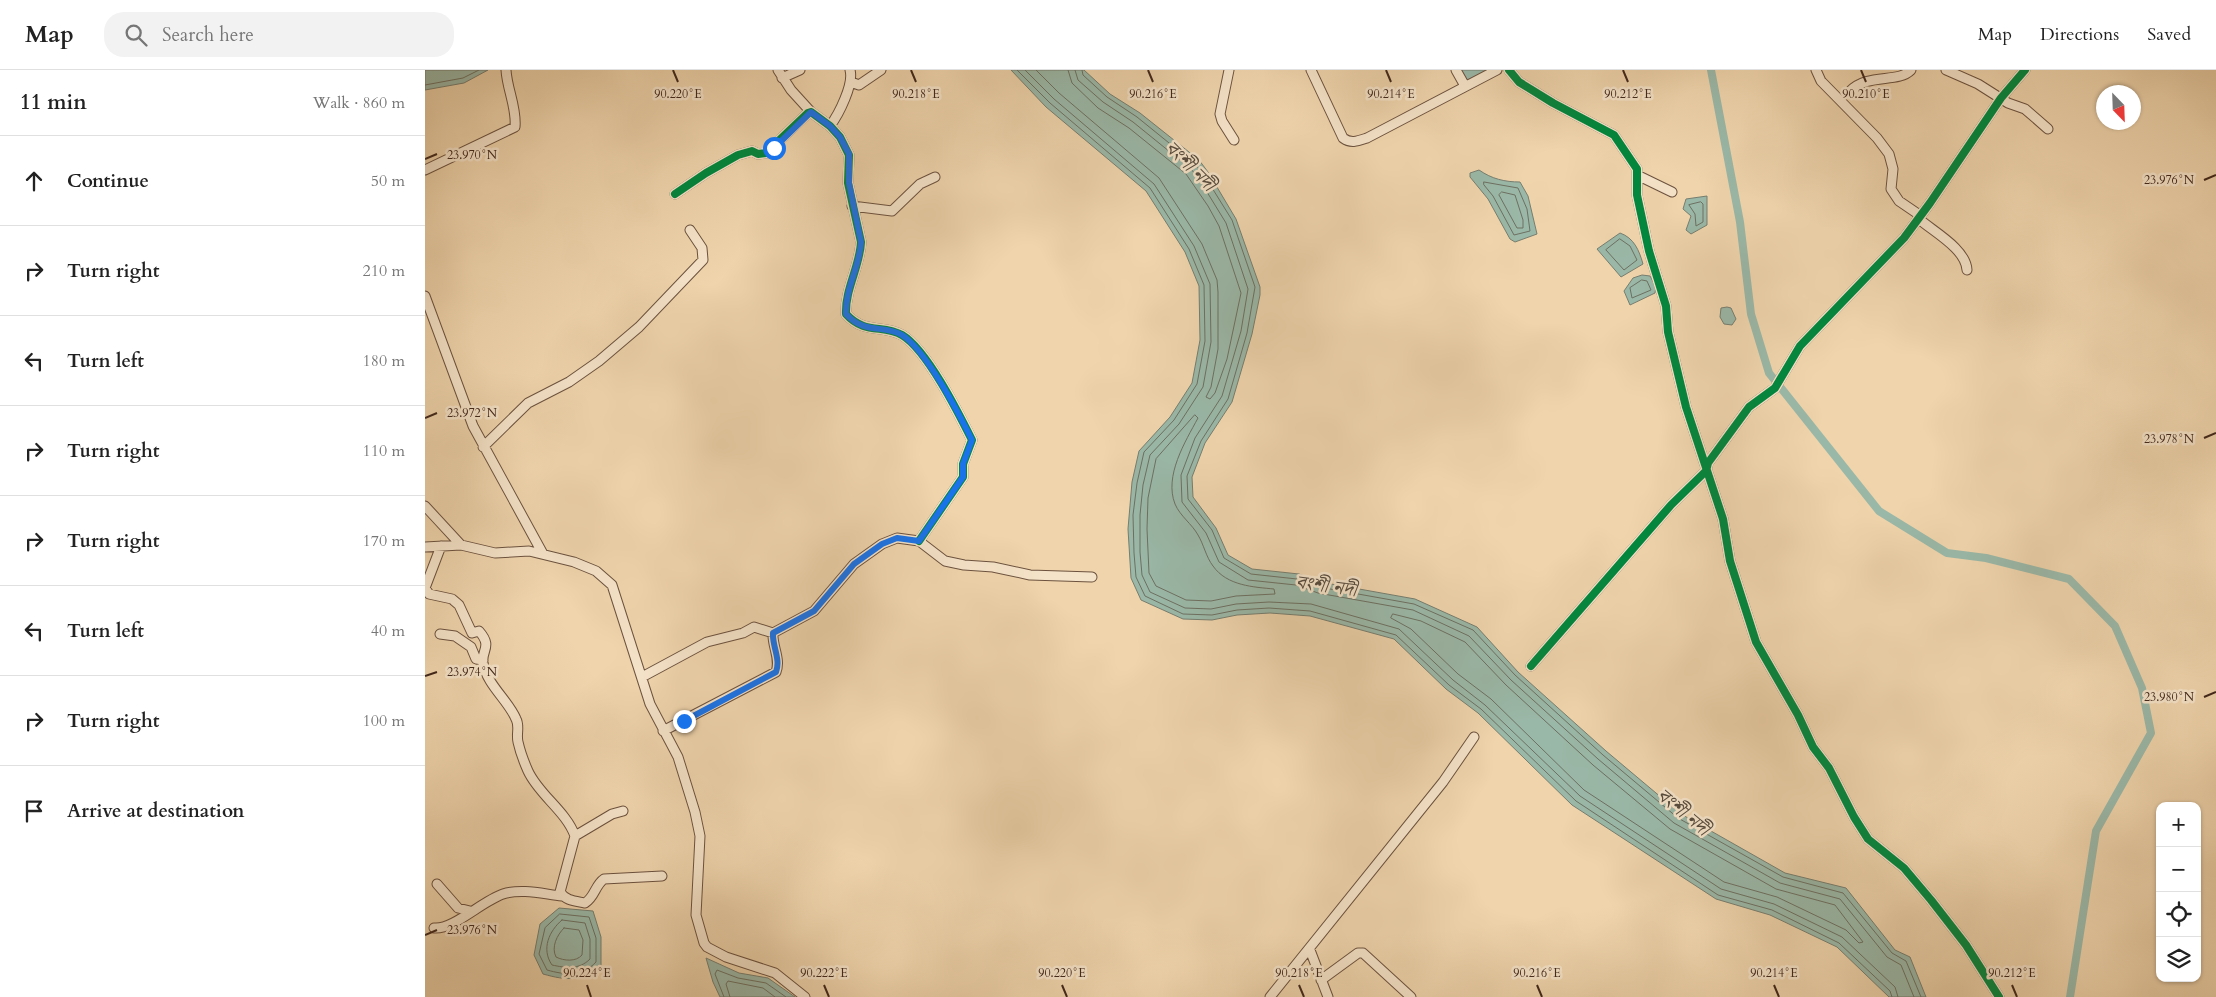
<!DOCTYPE html>
<meta charset="utf-8">
<style>
:root{--surface:#fff;--page:#f2f2f2;--text:#222;--muted:#767676;--line:#e0e0e0}
body{margin:0;font-family:Cardo,"Noto Serif Bengali",serif;background:var(--page);color:var(--text)}
.controls{position:absolute;right:15px;bottom:15px;display:grid;overflow:hidden;border-radius:10px;box-shadow:0 1px 4px #0004}
.controls button{width:45px;height:45px;display:grid;place-items:center;padding:0;border:0;border-bottom:1px solid var(--line);background:var(--surface);color:var(--text);font:25px sans-serif}
.compass{position:absolute;left:1671px;top:15px;width:45px;height:45px;border-radius:50%;background:var(--surface);box-shadow:0 1px 4px #0004;rotate:157deg}
.stop{position:absolute;width:15px;height:15px;margin:-11px;border:4px solid #1a73e8;border-radius:50%;background:#fff}
.stop.end{background:#1a73e8;border-color:#fff;box-shadow:0 1px 5px #0008}
.list{margin:0;padding:0;list-style:none}
h2{display:flex;justify-content:space-between;align-items:center;height:65px;margin:0;padding:0 20px;font-size:21px}
h2 small{font-size:16px;font-weight:400;color:var(--muted)}
.list li{display:grid;grid-template-columns:32px 1fr auto;gap:15px;align-items:center;box-sizing:border-box;height:90px;padding:0 20px;border-top:1px solid var(--line)}
.list b{display:block;font-size:19px;white-space:nowrap}
.list em{font-size:16px;font-style:normal;color:var(--muted)}
.icon{flex:none;width:28px;height:28px;fill:none;stroke:currentColor;stroke-width:2;stroke-linecap:round;stroke-linejoin:round}
.map{position:relative;flex:none;width:1791px;height:927px;overflow:hidden}
header{display:flex;align-items:center;gap:30px;box-sizing:border-box;height:70px;padding:0 25px;background:var(--surface);border-bottom:1px solid var(--line)}
header strong{font-size:24px}
nav{display:flex;gap:28px;margin-inline-start:auto;font-size:18px}
.search{width:350px;height:45px;background:var(--page);display:flex;align-items:center;gap:12px;box-sizing:border-box;padding:0 18px;border-radius:20px;color:var(--muted);font-size:19px}
main{display:flex}
aside{flex:1;background:var(--surface)}
.map>svg:first-child{display:block}
</style>
<header>
<strong>Map</strong>
<div class="search"><svg class="icon" aria-label="search" viewBox="0 0 24 24"><circle cx="10" cy="10" r="6"/><path d="M15 15l6 6"/></svg>Search here</div>
<nav><a>Map</a><a>Directions</a><a>Saved</a></nav>
</header>
<main>
<aside>
<h2>11 min<small>Walk · 860 m</small></h2>
<ul class="list">
<li><svg class="icon" aria-label="ahead" viewBox="0 0 24 24"><path d="M12 20V5M6 11l6-6 6 6"/></svg><div><b>Continue</b></div><em>50 m</em></li>
<li><svg class="icon" aria-label="right" viewBox="0 0 24 24"><path d="M7 20v-9h11M14 6l5 5-5 5"/></svg><div><b>Turn right</b></div><em>210 m</em></li>
<li><svg class="icon" aria-label="left" viewBox="0 0 24 24"><path d="M17 20v-9H6M10 6l-5 5 5 5"/></svg><div><b>Turn left</b></div><em>180 m</em></li>
<li><svg class="icon" aria-label="right" viewBox="0 0 24 24"><path d="M7 20v-9h11M14 6l5 5-5 5"/></svg><div><b>Turn right</b></div><em>110 m</em></li>
<li><svg class="icon" aria-label="right" viewBox="0 0 24 24"><path d="M7 20v-9h11M14 6l5 5-5 5"/></svg><div><b>Turn right</b></div><em>170 m</em></li>
<li><svg class="icon" aria-label="left" viewBox="0 0 24 24"><path d="M17 20v-9H6M10 6l-5 5 5 5"/></svg><div><b>Turn left</b></div><em>40 m</em></li>
<li><svg class="icon" aria-label="right" viewBox="0 0 24 24"><path d="M7 20v-9h11M14 6l5 5-5 5"/></svg><div><b>Turn right</b></div><em>100 m</em></li>
<li><svg class="icon" aria-label="arrive" viewBox="0 0 24 24"><path d="M6 21V4h12l-3 4 3 4H6"/></svg><div><b>Arrive at destination</b></div></li>
</ul>
</aside>
<div class="map">
<svg width="1791" height="927" viewBox="0 0 1791 927">
<rect width="100%" height="100%" fill="#efd4ac"/>
<filter id="stains"><feTurbulence type="fractalNoise" baseFrequency=".004" numOctaves="4"/><feColorMatrix values="0 0 0 0 .2 0 0 0 0 .09 0 0 0 0 .02 0 0 0 .5 -.17"/></filter>
<radialGradient id="worn" r=".72"><stop offset=".6" stop-color="#630" stop-opacity="0"/><stop offset="1" stop-color="#630" stop-opacity=".3"/></radialGradient>
<path fill="#9ab8a8" stroke="#767e70" d="M 0,0 L 63,0 L 39,13 L 0,20 Z
M 586,0 L 659,0 L 685,24 L 715,43 L 774,90 L 783,102 L 811,149 L 835,217 L 835,225 L 827,264 L 807,332 L 780,373 L 767,407 L 768,427 L 791,458 L 803,485 L 827,499 L 874,504 L 895,512 L 990,529 L 1052,557 L 1093,602 L 1181,681 L 1256,744 L 1360,803 L 1421,818 L 1470,880 L 1485,887 L 1501,927 L 1464,927 L 1412,877 L 1345,845 L 1291,829 L 1147,735 L 1053,643 L 1021,619 L 969,569 L 885,546 L 845,543 L 812,545 L 787,550 L 758,549 L 716,530 L 706,508 L 703,459 L 707,412 L 714,381 L 745,347 L 767,313 L 775,270 L 774,216 L 760,182 L 721,121 L 621,37 Z
M 1033,0 L 1064,0 L 1043,11 Z
M 1054,100 C 1067,109 1080,112 1095,112 L 1103,126 L 1112,164 L 1090,172 L 1085,169 L 1063,129 L 1045,107 L 1045,103 Z
M 1282,126 L 1282,155 L 1266,164 L 1261,160 L 1266,146 L 1258,139 L 1261,129 Z
M 1195,163 C 1209,168 1214,180 1218,194 L 1196,207 L 1172,179 Z
M 1217,205 L 1225,206 L 1231,217 L 1230,223 L 1205,235 L 1199,221 L 1208,208 Z
M 1302,237 L 1306,238 L 1311,249 L 1307,255 L 1299,254 L 1295,247 L 1296,238 Z
M 134,838 L 168,841 L 176,867 L 176,896 C 154,911 143,911 118,904 L 109,885 L 115,854 Z
M 281,888 L 314,903 L 343,908 L 370,927 L 295,927 L 288,912 Z"/>
<g fill="none" stroke-linecap="round" stroke-linejoin="round">
<path stroke="#6d7062" stroke-width="1" d="M 592,0 L 625,33 L 725,118 L 764,179 L 779,215 L 780,271 L 772,314 L 749,350 L 719,382 L 712,413 L 708,445 L 709,483 L 711,507 L 720,526 L 758,544 L 787,545 L 812,540 L 844,538 L 885,541 L 971,565 L 1024,615 L 1056,639 L 1151,731 L 1293,825 L 1347,840 L 1414,873 L 1465,921 L 1467,927
M 600,0 L 629,29 L 729,114 L 769,176 L 785,214 L 786,272 L 778,317 L 754,354 L 725,385 L 718,415 L 715,445 L 715,482 L 717,505 L 725,522 L 760,538 L 786,539 L 811,534 L 844,532 L 886,534 L 974,559 L 1028,610 L 1060,635 L 1155,726 L 1296,819 L 1349,834 L 1417,867 L 1470,917 L 1473,927
M 611,0 L 634,23 L 734,108 L 777,174 L 792,210 L 793,222 L 793,279 L 786,317 L 781,327 L 785,329 L 790,323 L 802,289 L 816,223 L 794,156 L 783,136 L 761,104 L 704,58 L 673,38 L 647,13 L 643,0
M 650,0 L 653,10 L 678,32 L 708,52 L 766,99 L 774,109 L 801,153 L 823,219 L 816,261 L 797,326 L 770,368 L 756,405 L 757,432 L 781,463 L 794,492 L 823,510 L 871,515 L 893,523 L 988,540 L 1044,566 L 1086,610 L 1173,689 L 1249,753 L 1355,813 L 1415,829 L 1462,887 L 1476,895 L 1489,927
M 657,0 L 658,5 L 682,27 L 712,47 L 770,94 L 779,105 L 807,150 L 830,217 L 822,263 L 803,329 L 776,371 L 762,406 L 763,429 L 787,460 L 799,488 L 826,504 L 872,509 L 894,517 L 989,534 L 1048,560 L 1090,605 L 1178,685 L 1253,748 L 1358,807 L 1418,823 L 1467,883 L 1481,891 L 1496,927
M 0,15 L 38,8 L 54,0
M 1059,112 L 1093,118 L 1102,139 L 1105,161 L 1089,165 L 1068,126 L 1059,115 Z
M 1077,122 L 1090,125 L 1098,150 L 1098,158 L 1092,158 L 1074,125 Z
M 1276,132 L 1278,134 L 1278,152 L 1271,156 L 1270,144 L 1264,135 Z
M 1195,169 L 1205,176 L 1212,190 L 1199,200 L 1181,180 Z
M 1217,210 L 1222,211 L 1226,220 L 1207,228 L 1205,218 Z
M 770,345 L 773,348 C 760,372 739,406 750,434 C 755,446 767,454 773,465 C 779,475 781,487 788,496 C 802,516 829,517 849,519 L 850,524 L 811,526 L 786,531 L 761,530 L 731,516 L 724,503 L 722,459 L 723,428 L 731,389 Z
M 968,544 L 996,551 L 1040,572 L 1081,615 L 1168,695 L 1245,759 L 1351,819 L 1410,835 L 1438,872 L 1434,873 L 1421,860 L 1352,827 L 1299,812 L 1159,720 L 1066,629 L 1033,604 L 986,559 L 966,548 Z
M 135,844 L 164,847 L 171,868 L 171,892 C 157,907 140,905 122,900 L 114,884 L 120,858 Z
M 137,850 L 160,853 L 165,869 L 165,889 C 154,900 141,898 127,895 C 116,879 124,861 137,850 Z
M 139,858 L 154,860 L 158,870 L 157,885 C 151,892 139,891 131,887 C 126,877 132,865 139,858 Z
M 299,927 L 290,904 L 292,900 L 313,908 L 341,913 L 361,927
M 305,927 L 301,914 L 303,911 L 338,918 L 350,927"/>
<path stroke="#9ab8a8" stroke-width="8" d="M 1286,0 L 1315,152 L 1326,244 L 1344,303 L 1454,441 L 1522,483 L 1561,488 L 1644,509 L 1690,556 L 1717,618 L 1726,663 L 1671,761 L 1645,927"/>
<defs>
<path id="minor" d="M 353,0 L 366,20 L 386,42
M 804,0 L 795,44 L 797,51 L 809,70
M 886,0 L 918,68 C 926,74 933,71 942,68 L 1072,0
M 1031,0 L 1040,16
M 1084,0 L 1094,12 L 1128,33 L 1189,65 L 1212,99 L 1212,125 L 1224,181 L 1241,236 L 1243,262 L 1261,337 L 1298,449 L 1305,491 L 1331,572 L 1373,645 L 1388,677 L 1404,698 L 1429,747 L 1443,769 L 1479,798 L 1506,830 L 1541,875 L 1574,927
M 1391,0 L 1396,11 L 1452,68 L 1464,84 L 1468,99 L 1466,119 L 1474,131 L 1496,146
M 1521,0 L 1553,14 L 1583,33 L 1600,39 L 1623,59
M 357,8 L 375,0
M 426,12 L 434,15 L 456,0
M 1424,22 C 1443,2 1472,14 1486,0
M 405,56 C 414,44 429,14 425,0
M 0,100 L 90,57 C 92,38 82,19 81,0
M 1212,105 L 1247,122
M 250,124 L 281,103 L 313,85 L 327,81 L 333,84 L 341,83 L 383,43 L 386,42 L 405,56 L 415,67 L 424,85 L 423,113 L 436,172 C 435,196 420,219 421,244 C 440,265 458,254 477,265 C 502,280 533,342 547,370 L 538,394 L 538,407 L 494,471
M 427,136 L 467,141 L 495,114 L 510,107
M 1494,149 C 1509,162 1541,179 1542,200
M 0,226 L 48,356 L 118,484
M 58,377 L 103,333 L 144,312 L 174,291 L 214,257 L 278,190 L 277,178 L 265,160
M 0,436 L 36,475
M 16,476 L 0,518 L 4,524 L 27,529 L 34,535 L 47,563 L 54,561 C 68,577 56,580 58,593 C 62,615 83,630 91,649 C 95,656 91,664 93,672 C 95,681 99,692 103,701 C 114,725 141,741 150,766 L 135,822 C 141,831 150,831 160,833 C 170,827 170,815 179,809 L 237,806
M 0,477 L 36,475 L 70,483 L 104,481 L 149,492 L 171,501 L 187,515 L 225,634 L 253,687 L 270,742 L 275,766 L 271,845 L 279,873 L 282,877 L 301,887 L 350,903 L 380,927
M 15,564 L 30,566 L 46,577 L 51,589 L 58,590
M 1106,596 L 1246,435 L 1281,401 L 1283,393 L 1324,337 L 1350,318 L 1375,276 L 1479,168 L 1505,133 L 1576,28 L 1600,0
M 217,607 L 282,572 L 318,563 L 329,557 L 348,563
M 238,661 L 351,602 C 356,589 347,576 348,563 L 389,541 L 429,494 L 457,474 L 472,468 L 494,471 L 520,491 L 539,495 L 568,497 L 605,505 L 667,507
M 150,766 L 187,744 L 198,741
M 12,814 L 33,838 L 45,841
M 9,858 C 28,860 57,831 78,824 C 97,818 118,824 137,826
M 885,880 L 903,927
M 896,910 L 933,883 L 938,883 L 986,927
M 845,927 L 1018,712 L 1049,667"/>
</defs>
<use href="#minor" stroke="#6c523f" stroke-width="11"/>
<use href="#minor" stroke="#f5e3c9" stroke-width="9"/>
<defs>
<path id="cycleway" d="M 1084,0 L 1094,12 L 1128,33 L 1189,65 L 1212,99 L 1212,125 L 1224,181 L 1241,236 L 1243,262 L 1261,337 L 1298,449 L 1305,491 L 1331,572 L 1373,645 L 1388,677 L 1404,698 L 1429,747 L 1443,769 L 1479,798 L 1506,830 L 1541,875 L 1574,927
M 250,124 L 281,103 L 313,85 L 327,81 L 333,84 L 341,83 L 383,43 L 386,42 L 405,56 L 415,67 L 424,85 L 423,113 L 436,172 C 435,196 420,219 421,244 C 440,265 458,254 477,265 C 502,280 533,342 547,370 L 538,394 L 538,407 L 494,471
M 1106,596 L 1246,435 L 1281,401 L 1283,393 L 1324,337 L 1350,318 L 1375,276 L 1479,168 L 1505,133 L 1576,28 L 1600,0"/>
</defs>
<use href="#cycleway" stroke="#f5e3c9" stroke-width="11"/>
<use href="#cycleway" stroke="#00873e" stroke-width="8"/>
</g>
<g fill="none" stroke-linecap="round" stroke-linejoin="round">
<path stroke="#1a73e8" stroke-width="6" d="M 259,651 L 351,602 C 356,589 347,576 348,563 L 389,541 L 429,494 L 457,474 L 472,468 L 494,471 L 538,407 L 538,394 L 547,370 C 533,342 502,281 477,265 C 458,254 440,265 421,244 C 420,219 435,196 436,172 L 424,113 L 424,84 L 415,67 L 405,56 L 386,42 L 349,78"/>
</g>
<path fill="none" stroke="#40271b" stroke-width="2" d="M 248,0 L 253,12M 486,0 L 491,12M 723,0 L 728,12M 961,0 L 966,12M 1198,0 L 1203,12M 1436,0 L 1441,12M 0,89 L 12,84M 1779,110 L 1791,105M 0,348 L 12,343M 1779,368 L 1791,363M 0,606 L 12,602M 1779,627 L 1791,622M 0,865 L 12,860M 162,915 L 166,927M 399,915 L 404,927M 637,915 L 642,927M 874,915 L 879,927M 1112,915 L 1117,927M 1349,915 L 1354,927M 1587,915 L 1592,927"/>
<g text-anchor="middle" dominant-baseline="central" stroke-width="5" stroke-linejoin="round" paint-order="stroke">
<g font-size="19" font-style="italic" fill="#564b3e" stroke="#f5e3c9">
<text transform="translate(765 96) rotate(45)">বংশী নদী</text>
<text transform="translate(901 516) rotate(8)">বংশী নদী</text>
<text transform="translate(1258 742) rotate(40)">বংশী নদী</text>
</g>
</g>
<g font-size="12" text-anchor="middle" fill="#40271b" stroke="#f5e3c9" stroke-width="5" stroke-linejoin="round" paint-order="stroke">
<text x="253" y="28">90.220°E</text>
<text x="491" y="28">90.218°E</text>
<text x="728" y="28">90.216°E</text>
<text x="966" y="28">90.214°E</text>
<text x="1203" y="28">90.212°E</text>
<text x="1441" y="28">90.210°E</text>
<text x="47" y="89">23.970°N</text>
<text x="1744" y="114">23.976°N</text>
<text x="47" y="347">23.972°N</text>
<text x="1744" y="373">23.978°N</text>
<text x="47" y="606">23.974°N</text>
<text x="1744" y="631">23.980°N</text>
<text x="47" y="864">23.976°N</text>
<text x="162" y="907">90.224°E</text>
<text x="399" y="907">90.222°E</text>
<text x="637" y="907">90.220°E</text>
<text x="874" y="907">90.218°E</text>
<text x="1112" y="907">90.216°E</text>
<text x="1349" y="907">90.214°E</text>
<text x="1587" y="907">90.212°E</text>
</g>
<rect width="100%" height="100%" filter="url(#stains)"/>
<rect width="100%" height="100%" fill="url(#worn)"/>
</svg>
<div class="controls">
<button>+</button>
<button>−</button>
<button><svg class="icon" aria-label="locate" viewBox="0 0 24 24"><circle cx="12" cy="12" r="6"/><path d="M12 2v4M12 18v4M2 12h4M18 12h4"/></svg></button>
<button><svg class="icon" aria-label="layers" viewBox="0 0 24 24"><path d="M12 4l9 5-9 5-9-5zM3 14l9 5 9-5"/></svg></button>
</div>
<svg class="compass" viewBox="-18 -18 36 36"><path d="M0-13l5 13h-10z" fill="#e53935"/><path d="M0 13l5-13h-10z" fill="#767676"/></svg>
<div class="stop" style="left:349px;top:78px"></div>
<div class="stop end" style="left:259px;top:651px"></div>
</div>
</main>
